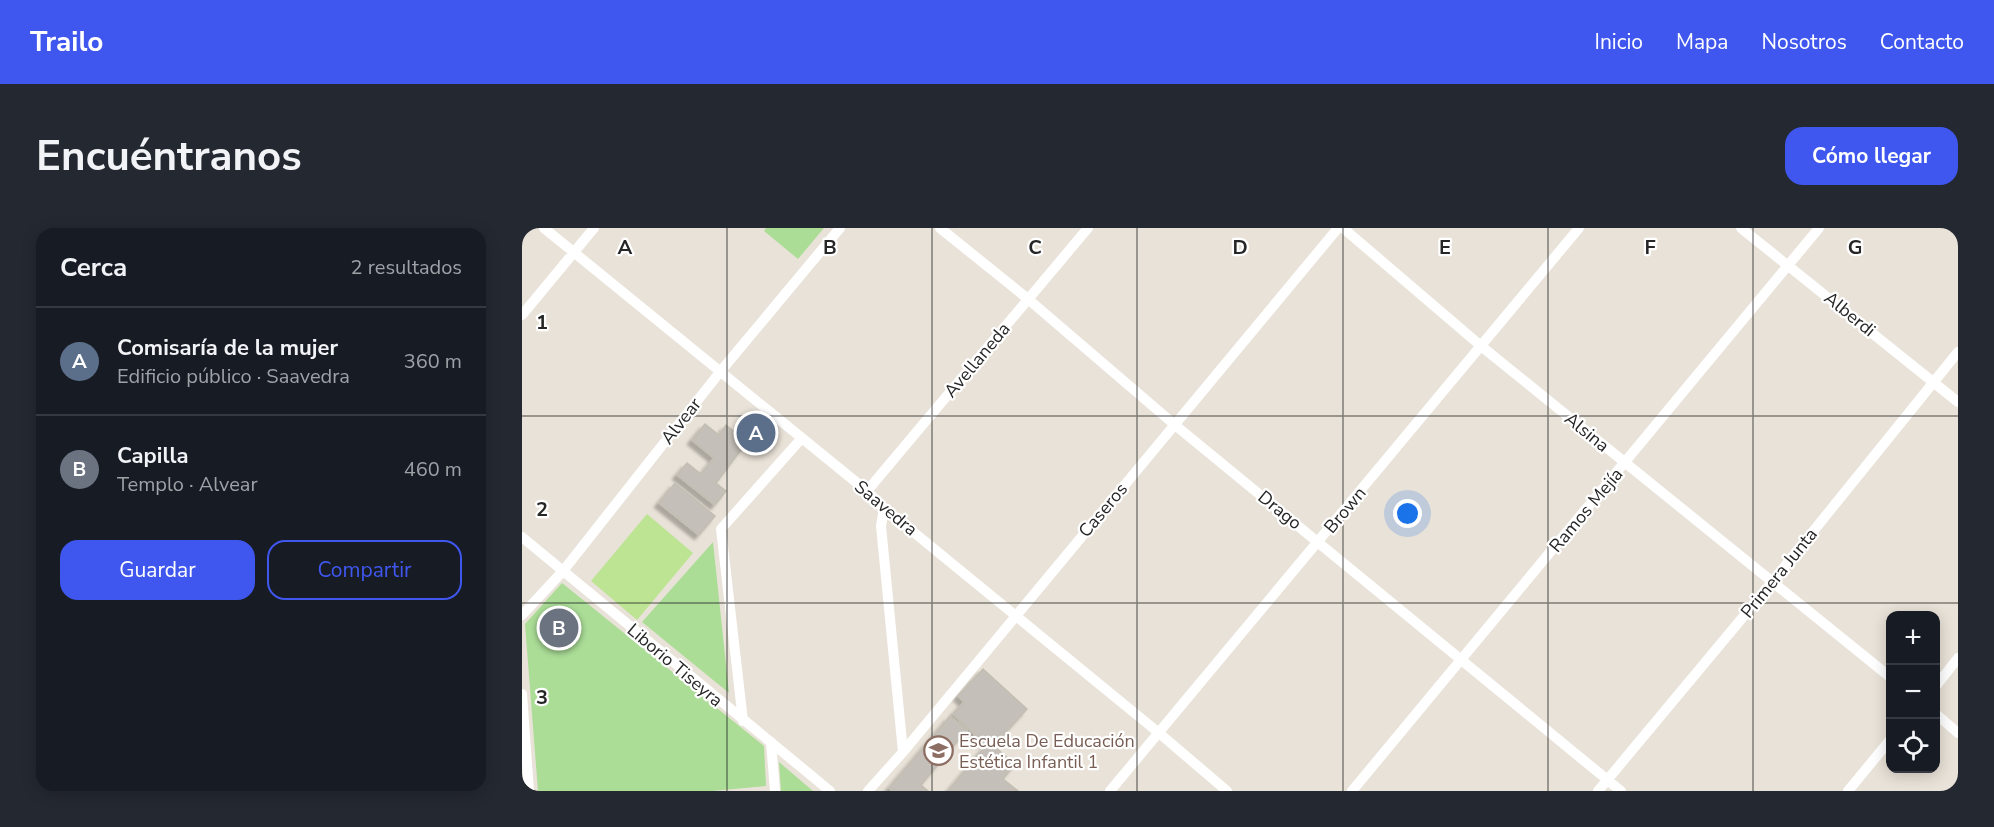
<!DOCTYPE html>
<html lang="es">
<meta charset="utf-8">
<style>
:root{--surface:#171b24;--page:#242831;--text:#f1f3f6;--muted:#9ea1a6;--line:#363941;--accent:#3f57ee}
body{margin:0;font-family:"Nunito Sans",sans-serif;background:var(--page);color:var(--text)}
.controls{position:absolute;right:18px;bottom:18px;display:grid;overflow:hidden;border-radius:12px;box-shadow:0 3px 15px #0003}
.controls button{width:54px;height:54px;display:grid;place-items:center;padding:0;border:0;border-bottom:2px solid var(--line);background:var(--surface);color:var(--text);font:30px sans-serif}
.you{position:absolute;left:886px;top:286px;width:21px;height:21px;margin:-15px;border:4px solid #fff;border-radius:50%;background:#1a73e8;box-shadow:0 0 0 9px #1a73e833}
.badge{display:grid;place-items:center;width:39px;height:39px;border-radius:50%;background:var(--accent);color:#fff;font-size:20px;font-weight:700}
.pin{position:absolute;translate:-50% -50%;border:3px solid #fff;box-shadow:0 2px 6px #0006}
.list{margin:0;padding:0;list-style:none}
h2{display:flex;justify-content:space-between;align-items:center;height:78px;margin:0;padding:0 24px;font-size:26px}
h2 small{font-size:20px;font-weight:400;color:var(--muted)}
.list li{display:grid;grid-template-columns:39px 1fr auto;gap:18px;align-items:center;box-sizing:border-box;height:108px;padding:0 24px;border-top:2px solid var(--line)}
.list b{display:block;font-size:22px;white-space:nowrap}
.list p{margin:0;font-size:20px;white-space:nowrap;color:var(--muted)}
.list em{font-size:20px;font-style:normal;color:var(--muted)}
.actions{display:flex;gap:12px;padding:18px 24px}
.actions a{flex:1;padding:14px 0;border:2px solid var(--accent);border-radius:18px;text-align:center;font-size:21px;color:var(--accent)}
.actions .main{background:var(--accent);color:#fff}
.icon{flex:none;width:33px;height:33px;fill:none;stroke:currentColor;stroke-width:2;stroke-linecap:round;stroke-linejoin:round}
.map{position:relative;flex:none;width:1436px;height:563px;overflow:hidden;border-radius:18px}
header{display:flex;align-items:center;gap:36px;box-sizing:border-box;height:84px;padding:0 30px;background:var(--accent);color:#fff}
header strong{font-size:28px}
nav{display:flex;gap:33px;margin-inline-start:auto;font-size:21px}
.intro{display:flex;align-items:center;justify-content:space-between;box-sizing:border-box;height:144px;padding:0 36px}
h1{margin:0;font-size:42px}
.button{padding:15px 27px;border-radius:18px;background:var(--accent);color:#fff;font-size:21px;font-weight:700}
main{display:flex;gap:36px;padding:0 36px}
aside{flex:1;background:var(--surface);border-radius:18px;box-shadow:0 3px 15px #0003}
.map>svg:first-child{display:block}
</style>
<header>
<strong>Trailo</strong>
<nav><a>Inicio</a><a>Mapa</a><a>Nosotros</a><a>Contacto</a></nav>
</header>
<div class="intro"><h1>Encuéntranos</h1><a class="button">Cómo llegar</a></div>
<main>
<aside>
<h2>Cerca<small>2 resultados</small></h2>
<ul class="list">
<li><span class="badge" style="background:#5c6f8a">A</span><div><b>Comisaría de la mujer</b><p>Edificio público · Saavedra</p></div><em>360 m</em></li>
<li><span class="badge" style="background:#6b7280">B</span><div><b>Capilla</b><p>Templo · Alvear</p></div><em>460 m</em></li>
</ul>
<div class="actions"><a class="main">Guardar</a><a>Compartir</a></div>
</aside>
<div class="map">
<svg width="1436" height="563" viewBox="0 0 1436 563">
<defs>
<filter id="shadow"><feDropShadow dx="-4.5" dy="4.5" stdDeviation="1.5" flood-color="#0004"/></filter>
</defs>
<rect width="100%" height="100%" fill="#e9e2d8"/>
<path fill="#abdd97" d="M 244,0 L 302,0 L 276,31 L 242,3 Z
M 191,314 L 207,465 L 120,394 Z
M 40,355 L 242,518 L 244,558 L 190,563 L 16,563 L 3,396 Z
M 257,534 L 291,563 L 259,563 Z"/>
<path fill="#bde493" d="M 125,286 L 171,325 L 115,392 L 69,353 Z"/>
<path fill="#c4bfb8" stroke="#c3beb2" stroke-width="1.5" filter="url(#shadow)" d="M 183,196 L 197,207 L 204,197 L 225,214 L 194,255 L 204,263 L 193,277 L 155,247 L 165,235 L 179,246 L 192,230 L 170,212 Z
M 153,255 L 193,288 L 177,307 L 137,275 Z
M 461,441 L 505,481 L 476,513 L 469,507 L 462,515 L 431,486 L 442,474 L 436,468 Z
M 428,488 L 445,502 L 399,557 L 406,563 L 370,563 L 367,560 Z
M 467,514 L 493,536 L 481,551 L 496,563 L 426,563 Z"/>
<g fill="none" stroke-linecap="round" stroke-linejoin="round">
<path stroke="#fff" stroke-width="10" d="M 22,0 L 345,263 L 362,280 L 637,505 L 705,563
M 418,0 L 506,71 L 653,197 L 1099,563
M 821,0 L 959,118 L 1368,449
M 1219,0 L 1436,174
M 0,87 L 72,0
M 345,263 L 566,0
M 362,280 L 359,298 L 381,524
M 0,309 L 308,563
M 0,387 L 41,343 L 198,144 L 318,0
M 1414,458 L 1436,430
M 0,466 L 7,563
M 1414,486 L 1436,505
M 221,493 L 199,301 L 279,211
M 249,514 L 253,563
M 346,563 L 381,524 L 816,0
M 588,563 L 1057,0
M 830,563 L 1297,0
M 1076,563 L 1251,353 L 1436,124
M 1326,563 L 1368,512"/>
</g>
<path fill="none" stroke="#262626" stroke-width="1.5" stroke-opacity="0.55" d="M 205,0 L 205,563M 410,0 L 410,563M 615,0 L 615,563M 821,0 L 821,563M 1026,0 L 1026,563M 1231,0 L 1231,563M 0,188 L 1436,188M 0,375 L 1436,375"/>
<defs>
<symbol id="school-ring" viewBox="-11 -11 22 22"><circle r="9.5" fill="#fff" stroke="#8d6e63" stroke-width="1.5"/><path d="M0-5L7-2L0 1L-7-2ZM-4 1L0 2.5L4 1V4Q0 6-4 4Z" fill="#8d6e63"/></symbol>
</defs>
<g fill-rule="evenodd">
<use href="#school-ring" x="400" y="506" width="33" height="33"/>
</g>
<g text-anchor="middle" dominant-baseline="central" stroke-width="4.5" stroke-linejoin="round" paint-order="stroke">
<g font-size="18" fill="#262626" stroke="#fff">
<text transform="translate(1328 86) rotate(39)">Alberdi</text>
<text transform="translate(455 132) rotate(-50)">Avellaneda</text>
<text transform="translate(159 193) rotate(-52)">Alvear</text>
<text transform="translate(1065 204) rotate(39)">Alsina</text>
<text transform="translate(364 280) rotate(40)">Saavedra</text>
<text transform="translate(581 282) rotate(-50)">Caseros</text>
<text transform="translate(758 282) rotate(39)">Drago</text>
<text transform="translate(823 282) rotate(-50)">Brown</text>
<text transform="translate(1064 282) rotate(-50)">Ramos Mejía</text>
<text transform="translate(1257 345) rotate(-51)">Primera Junta</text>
<text transform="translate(153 437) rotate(40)">Liborio Tiseyra</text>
</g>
<g font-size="18" fill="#785e54" stroke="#fff" text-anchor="start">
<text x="437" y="513">Escuela De Educación<tspan x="437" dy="21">Estética Infantil 1</tspan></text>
</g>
</g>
<g font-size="20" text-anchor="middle" font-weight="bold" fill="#262626" stroke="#fff" stroke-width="4.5" stroke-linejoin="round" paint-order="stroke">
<text x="103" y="26">A</text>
<text x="308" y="26">B</text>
<text x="513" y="26">C</text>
<text x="718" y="26">D</text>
<text x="923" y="26">E</text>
<text x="1128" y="26">F</text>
<text x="1333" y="26">G</text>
<text x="20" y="101">1</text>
<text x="20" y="288">2</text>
<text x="20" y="476">3</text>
</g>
</svg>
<div class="controls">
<button>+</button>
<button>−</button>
<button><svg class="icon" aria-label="locate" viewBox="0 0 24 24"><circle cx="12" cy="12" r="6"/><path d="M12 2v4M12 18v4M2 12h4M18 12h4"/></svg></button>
</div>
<div class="you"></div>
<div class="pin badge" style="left:234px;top:205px;background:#5c6f8a">A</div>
<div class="pin badge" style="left:37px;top:400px;background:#6b7280">B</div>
</div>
</main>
